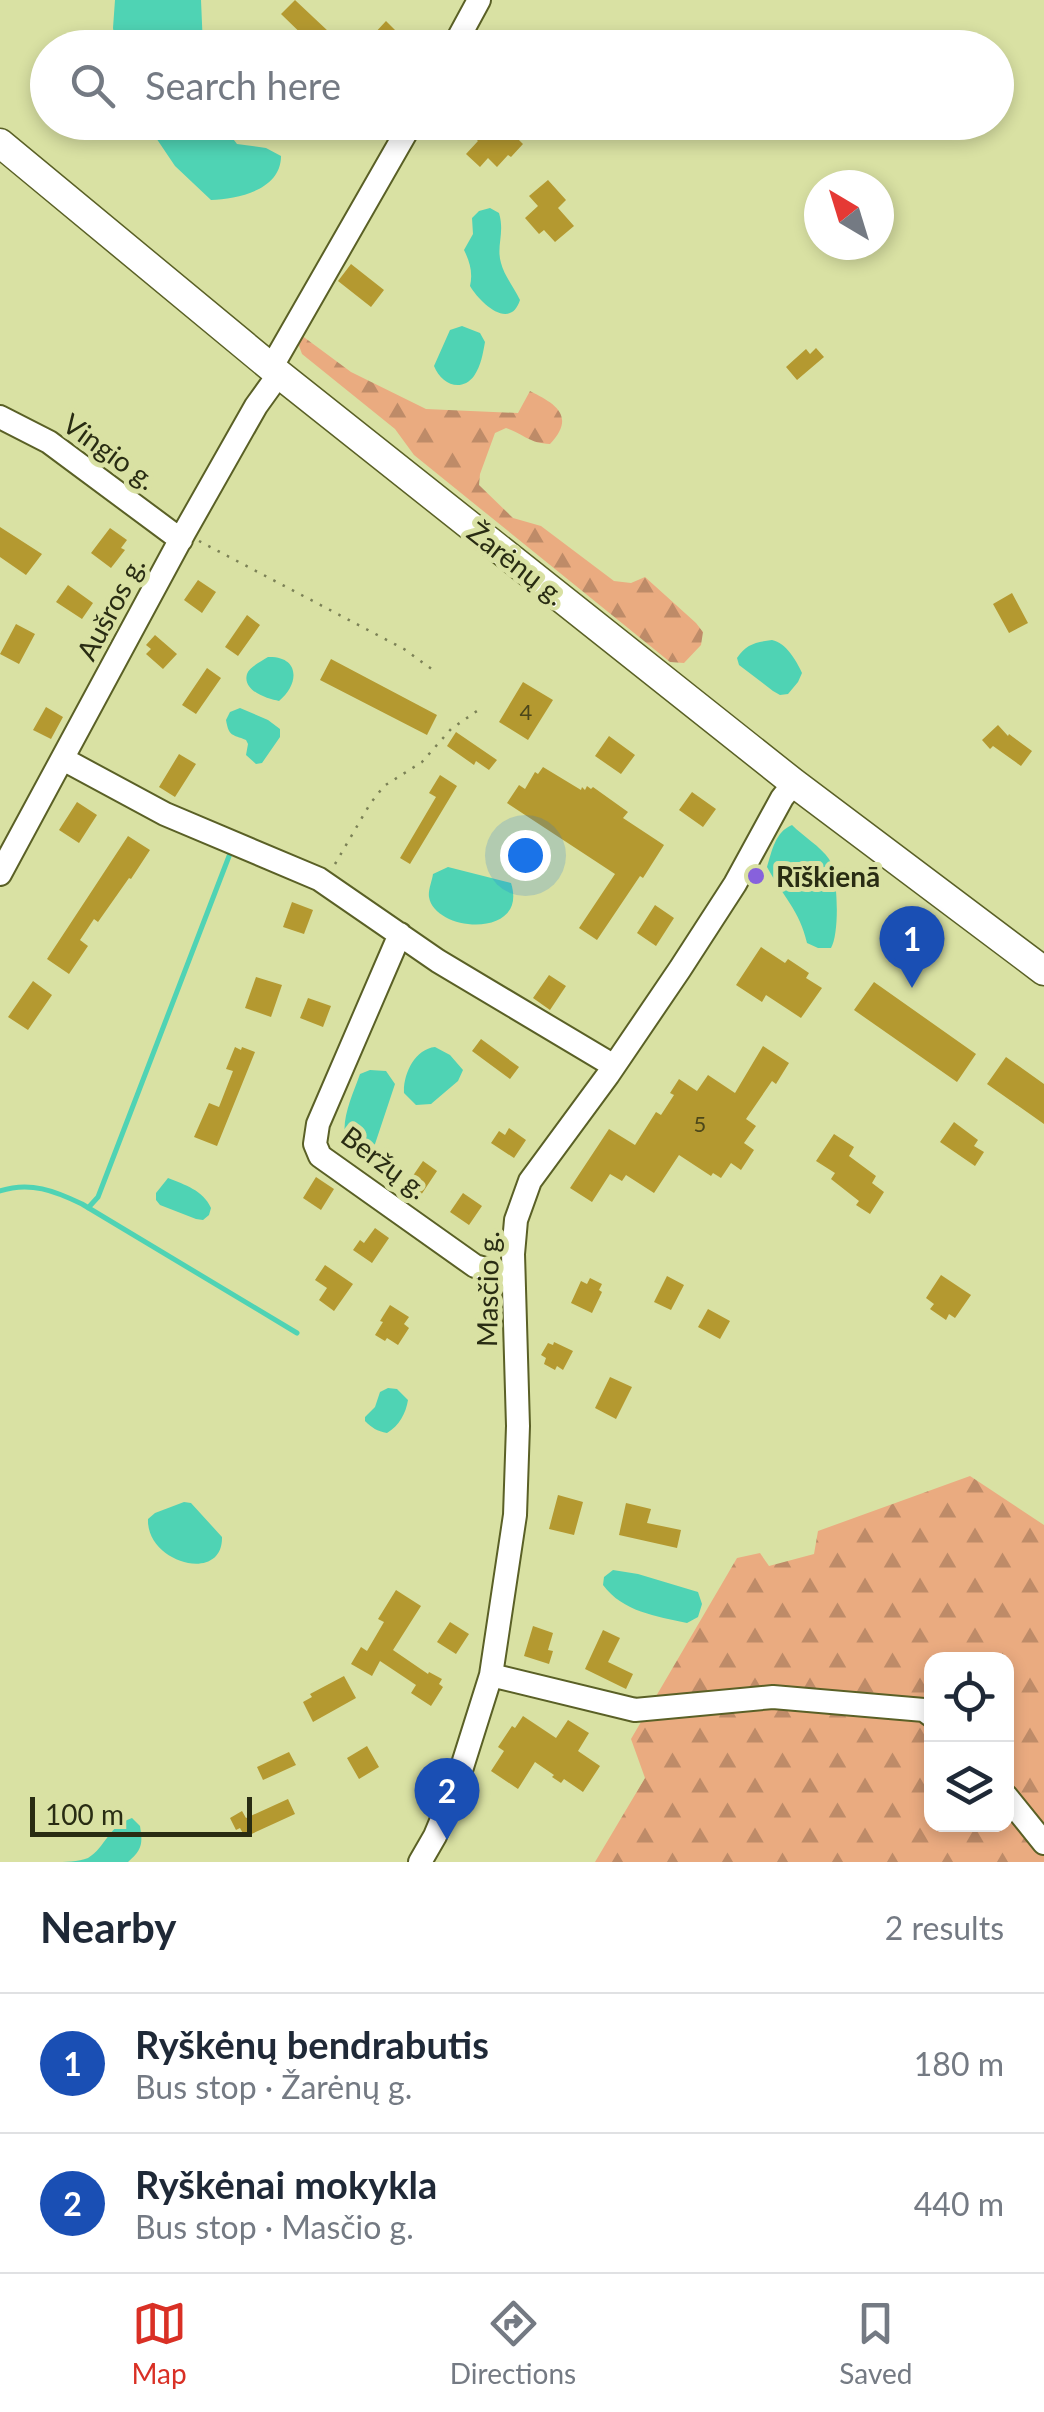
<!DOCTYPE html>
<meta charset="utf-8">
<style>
:root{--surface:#fff;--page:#f2f2f3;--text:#1f2937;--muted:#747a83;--line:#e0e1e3;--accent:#d93025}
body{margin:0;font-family:Lato,sans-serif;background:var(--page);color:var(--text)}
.controls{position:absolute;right:30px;bottom:30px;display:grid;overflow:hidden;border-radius:20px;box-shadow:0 5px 15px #0003}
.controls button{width:90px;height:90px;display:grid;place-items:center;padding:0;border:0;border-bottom:2px solid var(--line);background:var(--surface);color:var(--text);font:50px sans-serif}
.compass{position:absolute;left:804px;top:170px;width:90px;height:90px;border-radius:50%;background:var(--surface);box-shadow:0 5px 15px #0003;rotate:322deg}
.scale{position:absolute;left:30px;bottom:25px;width:222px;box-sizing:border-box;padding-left:10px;border:5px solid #292c13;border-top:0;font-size:28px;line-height:35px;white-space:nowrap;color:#292c13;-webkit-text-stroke:8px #d9e1a3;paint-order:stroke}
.you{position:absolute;left:525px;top:855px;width:35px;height:35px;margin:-25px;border:8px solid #fff;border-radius:50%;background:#1a73e8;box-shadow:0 0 0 15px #1a73e833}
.badge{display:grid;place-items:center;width:65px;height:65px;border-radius:50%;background:var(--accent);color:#fff;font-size:32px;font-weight:700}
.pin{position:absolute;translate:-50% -82px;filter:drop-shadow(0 2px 5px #0008)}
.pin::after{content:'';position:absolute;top:52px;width:35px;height:30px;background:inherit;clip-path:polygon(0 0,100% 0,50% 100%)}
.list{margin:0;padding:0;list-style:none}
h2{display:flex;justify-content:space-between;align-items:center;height:130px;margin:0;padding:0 40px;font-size:42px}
h2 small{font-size:32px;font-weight:400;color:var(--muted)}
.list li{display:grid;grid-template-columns:65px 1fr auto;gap:30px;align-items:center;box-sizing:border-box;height:140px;padding:0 40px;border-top:2px solid var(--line)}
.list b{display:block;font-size:38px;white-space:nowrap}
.list p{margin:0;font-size:32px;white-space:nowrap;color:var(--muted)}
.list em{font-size:32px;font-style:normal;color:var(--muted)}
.icon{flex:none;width:55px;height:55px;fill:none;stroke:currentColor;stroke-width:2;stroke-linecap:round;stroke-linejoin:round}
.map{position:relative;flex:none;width:1044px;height:1862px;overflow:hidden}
.search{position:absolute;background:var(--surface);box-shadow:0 5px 15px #0003;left:30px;right:30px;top:30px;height:110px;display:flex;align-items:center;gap:25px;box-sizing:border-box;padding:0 35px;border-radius:55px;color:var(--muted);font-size:38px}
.sheet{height:410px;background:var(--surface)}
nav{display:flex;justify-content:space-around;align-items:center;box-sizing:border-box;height:140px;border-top:2px solid var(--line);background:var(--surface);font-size:28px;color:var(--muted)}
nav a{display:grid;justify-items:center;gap:5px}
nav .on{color:var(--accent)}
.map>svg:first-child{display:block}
</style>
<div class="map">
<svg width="1044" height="1862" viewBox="0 0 1044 1862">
<defs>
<pattern id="forest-firs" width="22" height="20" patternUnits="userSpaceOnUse" patternTransform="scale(2.5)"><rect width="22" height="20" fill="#eaab80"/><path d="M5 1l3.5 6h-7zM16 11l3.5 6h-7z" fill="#be8b68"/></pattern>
</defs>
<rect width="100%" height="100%" fill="#d9e1a3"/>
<path fill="url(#forest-firs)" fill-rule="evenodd" d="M 301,335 L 351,372 L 426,409 L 518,413 L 530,391 C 556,404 576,416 550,444 C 529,443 525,435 506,428 L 495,433 L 480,474 L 479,485 L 513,518 L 541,526 L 614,581 L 631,583 L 645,577 L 696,623 L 703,632 L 701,645 L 684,663 L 670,662 L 414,455 L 395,429 L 302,354 L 298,343 Z
M 970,1476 L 1044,1525 L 1044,1862 L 595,1862 L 645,1778 L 631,1739 L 737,1558 L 760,1553 L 769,1566 L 814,1554 L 818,1531 ZM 932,1660 L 1006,1660 L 1006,1824 L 932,1824 Z"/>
<path fill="#4fd3b4" d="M 115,0 L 201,0 L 203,47 L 116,47 L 113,28 Z
M 146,123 L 221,123 L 237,144 L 266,148 L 281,156 C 281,190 238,199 211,200 L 175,166 Z
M 490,208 L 499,213 C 505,233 496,246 501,263 C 504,275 514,288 520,300 C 510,331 480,303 470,286 C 473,273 470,262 464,250 L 473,234 L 472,218 L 479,211 Z
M 462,326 L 480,333 L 485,342 C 483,353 481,366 474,376 C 461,393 441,384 434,366 L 450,330 Z
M 772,640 C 786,643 796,660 802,673 L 798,682 L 788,694 L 780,695 L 773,691 L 739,665 L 737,658 C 746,644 756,642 772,640 Z
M 268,657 C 301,656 299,685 279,701 C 268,699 242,691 247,674 C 249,667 262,661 268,657 Z
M 240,708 L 268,720 L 280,729 L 280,737 L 262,763 L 256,764 L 246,755 L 248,744 L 246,740 C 232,734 229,737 226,720 L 230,712 Z
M 792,825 C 803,836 821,847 829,859 C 838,874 840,933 831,948 L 818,948 L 807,943 C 800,911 782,895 767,867 C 772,851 775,832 792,825 Z
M 448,867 L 511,883 C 529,939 435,933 429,897 C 428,890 432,881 433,874 Z
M 435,1047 L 450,1055 L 463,1070 L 458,1081 L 431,1104 L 416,1105 L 404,1093 C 403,1074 415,1049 435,1047 Z
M 370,1070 L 386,1071 L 395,1084 L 375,1144 L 364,1151 L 349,1148 C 337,1126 352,1097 360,1074 Z
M 168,1178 C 185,1185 203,1190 211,1208 L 209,1215 L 203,1220 L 196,1219 L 160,1205 L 156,1200 L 156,1193 Z
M 388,1388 L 397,1389 L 408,1400 C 406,1413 399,1426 387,1433 C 377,1431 372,1428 365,1421 L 365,1417 L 375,1407 L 380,1392 Z
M 184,1502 L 191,1503 L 222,1537 C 223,1584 146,1563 148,1519 L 155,1513 Z
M 613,1570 L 638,1574 L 698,1592 L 702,1604 L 698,1617 L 687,1623 C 656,1616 623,1612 603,1585 L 604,1577 Z
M 132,1818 L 140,1826 C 143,1844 142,1850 128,1862 L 54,1862 C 65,1862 78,1862 88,1858 C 106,1847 108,1826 132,1818 Z"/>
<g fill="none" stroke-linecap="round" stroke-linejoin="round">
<path stroke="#4fd3b4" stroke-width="5" d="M 0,1191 C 30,1181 55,1191 82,1204 L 297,1333
M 88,1208 L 98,1197 L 231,851"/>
</g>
<path fill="#b49930" d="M 295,0 L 346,48 L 316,48 L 281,14 Z
M 386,21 L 406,41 L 415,30 L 436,48 L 361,48 Z
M 458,122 L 501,122 L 523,144 L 511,157 L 508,155 L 497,167 L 488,158 L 480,167 L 466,154 L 478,141 Z
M 548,180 L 566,200 L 558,208 L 574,226 L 555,242 L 544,230 L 539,234 L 525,218 L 538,206 L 529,196 Z
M 351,264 L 384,290 L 371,307 L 338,281 Z
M 816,348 L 824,357 L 797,380 L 786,367 L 806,349 L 810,354 Z
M 0,527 L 42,554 L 26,575 L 0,557 Z
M 110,528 L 127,540 L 121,548 L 125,550 L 111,568 L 91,553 Z
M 198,580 L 216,592 L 202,613 L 184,600 Z
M 68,585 L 93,603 L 82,619 L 56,602 Z
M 1012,593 L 1028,623 L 1009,633 L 993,604 Z
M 247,615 L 260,625 L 238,656 L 225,647 Z
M 16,624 L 35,634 L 19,664 L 0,654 Z
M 155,635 L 177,654 L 163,669 L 146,654 L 151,649 L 146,645 Z
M 331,659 L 437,715 L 427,735 L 320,680 Z
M 207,668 L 221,678 L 196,714 L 182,705 Z
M 523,682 L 553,700 L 528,740 L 499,722 Z
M 46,707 L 63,717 L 51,739 L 33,730 Z
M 998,725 L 1008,736 L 1009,734 L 1032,751 L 1021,766 L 993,746 L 990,749 L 982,740 Z
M 456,732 L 497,760 L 489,770 L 476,761 L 474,765 L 447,746 Z
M 609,736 L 635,755 L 621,774 L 595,756 Z
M 179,754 L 196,764 L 175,797 L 159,787 Z
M 543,767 L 581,790 L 582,787 L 585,790 L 587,786 L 591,789 L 593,787 L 628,812 L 623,818 L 664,845 L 643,878 L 640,876 L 597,940 L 579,928 L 615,874 L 507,803 L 519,785 L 525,789 L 535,772 L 538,774 Z
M 440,775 L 457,786 L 410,864 L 400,858 L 436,797 L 429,793 Z
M 692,792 L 716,809 L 703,827 L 679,810 Z
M 77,802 L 97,815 L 79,843 L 59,830 Z
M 128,836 L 150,850 L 131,879 L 129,878 L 98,922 L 94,919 L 80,940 L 88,946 L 69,974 L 47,959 Z
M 292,902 L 313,910 L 304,934 L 283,927 Z
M 655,905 L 674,918 L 656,946 L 637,933 Z
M 761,947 L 785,963 L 788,959 L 809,973 L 806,978 L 822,988 L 801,1018 L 766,995 L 762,1002 L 736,985 Z
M 549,975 L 566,986 L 550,1010 L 533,998 Z
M 256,977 L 282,985 L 271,1017 L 245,1008 Z
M 33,981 L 52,995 L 28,1030 L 8,1017 Z
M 874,982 L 976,1054 L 957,1082 L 854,1010 Z
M 308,998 L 331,1006 L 323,1027 L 300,1018 Z
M 481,1039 L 519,1067 L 510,1079 L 472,1051 Z
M 763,1046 L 789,1063 L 776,1084 L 772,1081 L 746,1119 L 756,1126 L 744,1143 L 754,1150 L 741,1170 L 731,1163 L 721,1178 L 713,1173 L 711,1176 L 679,1155 L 654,1193 L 626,1175 L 622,1181 L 610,1174 L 592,1202 L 570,1188 L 609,1129 L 635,1145 L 656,1112 L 661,1115 L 674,1095 L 670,1093 L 679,1079 L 697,1091 L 708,1075 L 735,1093 Z
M 235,1047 L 241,1050 L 242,1047 L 255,1052 L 217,1146 L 194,1137 L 209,1103 L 219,1107 L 233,1071 L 226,1069 Z
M 1006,1057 L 1044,1084 L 1044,1124 L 987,1084 Z
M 954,1122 L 978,1140 L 974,1146 L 984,1152 L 975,1166 L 940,1142 Z
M 509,1128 L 526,1140 L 514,1158 L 491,1143 L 499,1131 L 505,1135 Z
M 834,1134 L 854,1147 L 849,1156 L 876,1176 L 872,1183 L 884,1192 L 870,1214 L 856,1205 L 859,1201 L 831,1179 L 835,1173 L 816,1161 Z
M 423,1161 L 437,1171 L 421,1195 L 406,1186 Z
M 316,1177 L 334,1189 L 321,1210 L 303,1198 Z
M 463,1193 L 482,1206 L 469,1225 L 450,1212 Z
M 375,1228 L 389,1238 L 372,1263 L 353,1250 L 360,1240 L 364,1243 Z
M 325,1265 L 353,1284 L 334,1311 L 319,1300 L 327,1288 L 315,1280 Z
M 941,1275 L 971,1295 L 955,1318 L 949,1314 L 946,1320 L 930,1309 L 934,1304 L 926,1298 Z
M 667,1276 L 684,1285 L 671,1310 L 654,1302 Z
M 590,1278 L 602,1284 L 599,1290 L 602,1292 L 592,1313 L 571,1303 L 581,1281 L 587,1284 Z
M 390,1305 L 409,1317 L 404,1324 L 409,1328 L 398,1345 L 387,1338 L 385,1341 L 375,1335 L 383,1322 L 380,1321 Z
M 708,1309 L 730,1321 L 720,1339 L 698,1327 Z
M 554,1342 L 573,1351 L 563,1370 L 557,1366 L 555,1370 L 544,1364 L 546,1358 L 541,1355 L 548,1343 L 553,1345 Z
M 610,1377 L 632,1387 L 616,1419 L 595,1408 Z
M 558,1495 L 583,1502 L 574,1535 L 549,1529 Z
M 626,1503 L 651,1509 L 647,1523 L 681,1530 L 677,1548 L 619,1535 Z
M 396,1590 L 421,1606 L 393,1650 L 428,1674 L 429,1672 L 442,1679 L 439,1684 L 443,1687 L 431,1706 L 411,1693 L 416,1685 L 380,1661 L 372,1676 L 351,1664 L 361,1647 L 367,1651 L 384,1622 L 378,1619 Z
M 450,1622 L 469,1634 L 456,1654 L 437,1642 Z
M 533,1626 L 553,1633 L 548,1650 L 553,1651 L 549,1664 L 524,1656 Z
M 603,1630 L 620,1638 L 608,1662 L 633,1674 L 626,1689 L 585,1669 Z
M 344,1676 L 356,1698 L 313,1722 L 303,1702 L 312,1697 L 310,1694 Z
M 523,1716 L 556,1738 L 568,1720 L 589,1733 L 578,1751 L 600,1766 L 583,1792 L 564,1779 L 561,1783 L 552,1777 L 554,1775 L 535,1762 L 518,1789 L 491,1771 L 504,1751 L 498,1747 L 512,1726 L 515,1728 Z
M 367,1746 L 379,1767 L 359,1779 L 347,1758 Z
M 289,1752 L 296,1765 L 263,1780 L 257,1767 Z
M 288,1799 L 295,1814 L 245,1837 L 240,1828 L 236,1830 L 230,1818 L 242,1811 L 246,1818 Z"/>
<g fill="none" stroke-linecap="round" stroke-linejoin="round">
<defs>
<path id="minor" d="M 453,48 L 479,0
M 271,368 L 412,122
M 0,417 L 49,442 L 181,540
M 63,759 L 165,814 L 319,879 L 438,961 L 614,1066
M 0,874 L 184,533 L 256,406 L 279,374
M 400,934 L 318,1124 L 315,1144 L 320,1156 L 475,1266 L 513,1277
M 491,1675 L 635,1710 L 773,1697 L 924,1710 L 932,1716
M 1006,1796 L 1044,1843
M 420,1862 L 435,1836 L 457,1783 L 491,1675 L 515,1515 L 518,1426 L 513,1254 L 516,1220 L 530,1181 L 608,1075 L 680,969 L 735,884 L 782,798 L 794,783"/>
<path id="major" d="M 0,143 L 279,374 L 794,783 L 1044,971"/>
</defs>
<use href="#minor" stroke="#5a6026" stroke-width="26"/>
<use href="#major" stroke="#5a6026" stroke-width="31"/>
<path stroke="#7b8156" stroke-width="2.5" stroke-dasharray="2.5 8" stroke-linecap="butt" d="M 199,541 L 404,649 L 433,670
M 335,864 L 370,804 L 384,786 L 422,762 L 451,729 L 477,711"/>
<use href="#minor" stroke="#fff" stroke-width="22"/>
<use href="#major" stroke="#fff" stroke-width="28"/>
</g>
<circle fill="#8761dc" stroke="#d9e1a3" stroke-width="4" cx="756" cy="876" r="10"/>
<g text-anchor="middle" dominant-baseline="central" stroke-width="10" stroke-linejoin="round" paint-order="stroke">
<g font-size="22" fill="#4c471a">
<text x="526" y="711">4</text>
<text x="700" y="1123">5</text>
</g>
<g font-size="28" fill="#292c13" stroke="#d9e1a3">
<text transform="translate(110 451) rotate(36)">Vingio g.</text>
<text transform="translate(517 563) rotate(38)">Žarėnų g.</text>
<text transform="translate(110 608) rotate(-62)">Aušros g.</text>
<text transform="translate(385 1162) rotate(37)">Beržų g.</text>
<text transform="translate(487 1289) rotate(-89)">Masčio g.</text>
</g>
<g font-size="28" font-weight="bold" fill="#292c13" stroke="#d9e1a3" text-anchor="start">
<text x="776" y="876">Rīškienā</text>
</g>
</g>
</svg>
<div class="controls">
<button><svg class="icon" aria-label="locate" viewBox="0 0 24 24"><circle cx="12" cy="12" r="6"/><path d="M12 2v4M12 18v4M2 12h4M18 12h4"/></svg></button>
<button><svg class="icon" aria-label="layers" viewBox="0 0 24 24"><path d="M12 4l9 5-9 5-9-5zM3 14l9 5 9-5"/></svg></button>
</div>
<svg class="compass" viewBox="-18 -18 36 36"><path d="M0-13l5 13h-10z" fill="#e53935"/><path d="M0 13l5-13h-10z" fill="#747a83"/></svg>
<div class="scale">100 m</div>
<div class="you"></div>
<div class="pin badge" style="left:912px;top:988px;background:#1a4fb4">1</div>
<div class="pin badge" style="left:447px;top:1840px;background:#1a4fb4">2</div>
<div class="search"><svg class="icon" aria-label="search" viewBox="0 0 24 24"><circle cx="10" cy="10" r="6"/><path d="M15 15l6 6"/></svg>Search here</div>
</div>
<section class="sheet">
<h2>Nearby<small>2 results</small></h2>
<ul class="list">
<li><span class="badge" style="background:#1a4fb4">1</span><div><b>Ryškėnų bendrabutis</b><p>Bus stop · Žarėnų g.</p></div><em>180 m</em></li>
<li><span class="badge" style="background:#1a4fb4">2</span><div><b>Ryškėnai mokykla</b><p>Bus stop · Masčio g.</p></div><em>440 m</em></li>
</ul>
</section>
<nav>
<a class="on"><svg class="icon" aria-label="map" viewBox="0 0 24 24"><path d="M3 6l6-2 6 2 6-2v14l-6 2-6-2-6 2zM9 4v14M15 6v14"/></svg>Map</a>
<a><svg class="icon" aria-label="directions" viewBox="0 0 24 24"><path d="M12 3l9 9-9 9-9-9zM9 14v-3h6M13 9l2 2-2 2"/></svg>Directions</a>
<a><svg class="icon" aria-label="saved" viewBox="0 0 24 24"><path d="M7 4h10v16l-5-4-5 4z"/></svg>Saved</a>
</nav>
